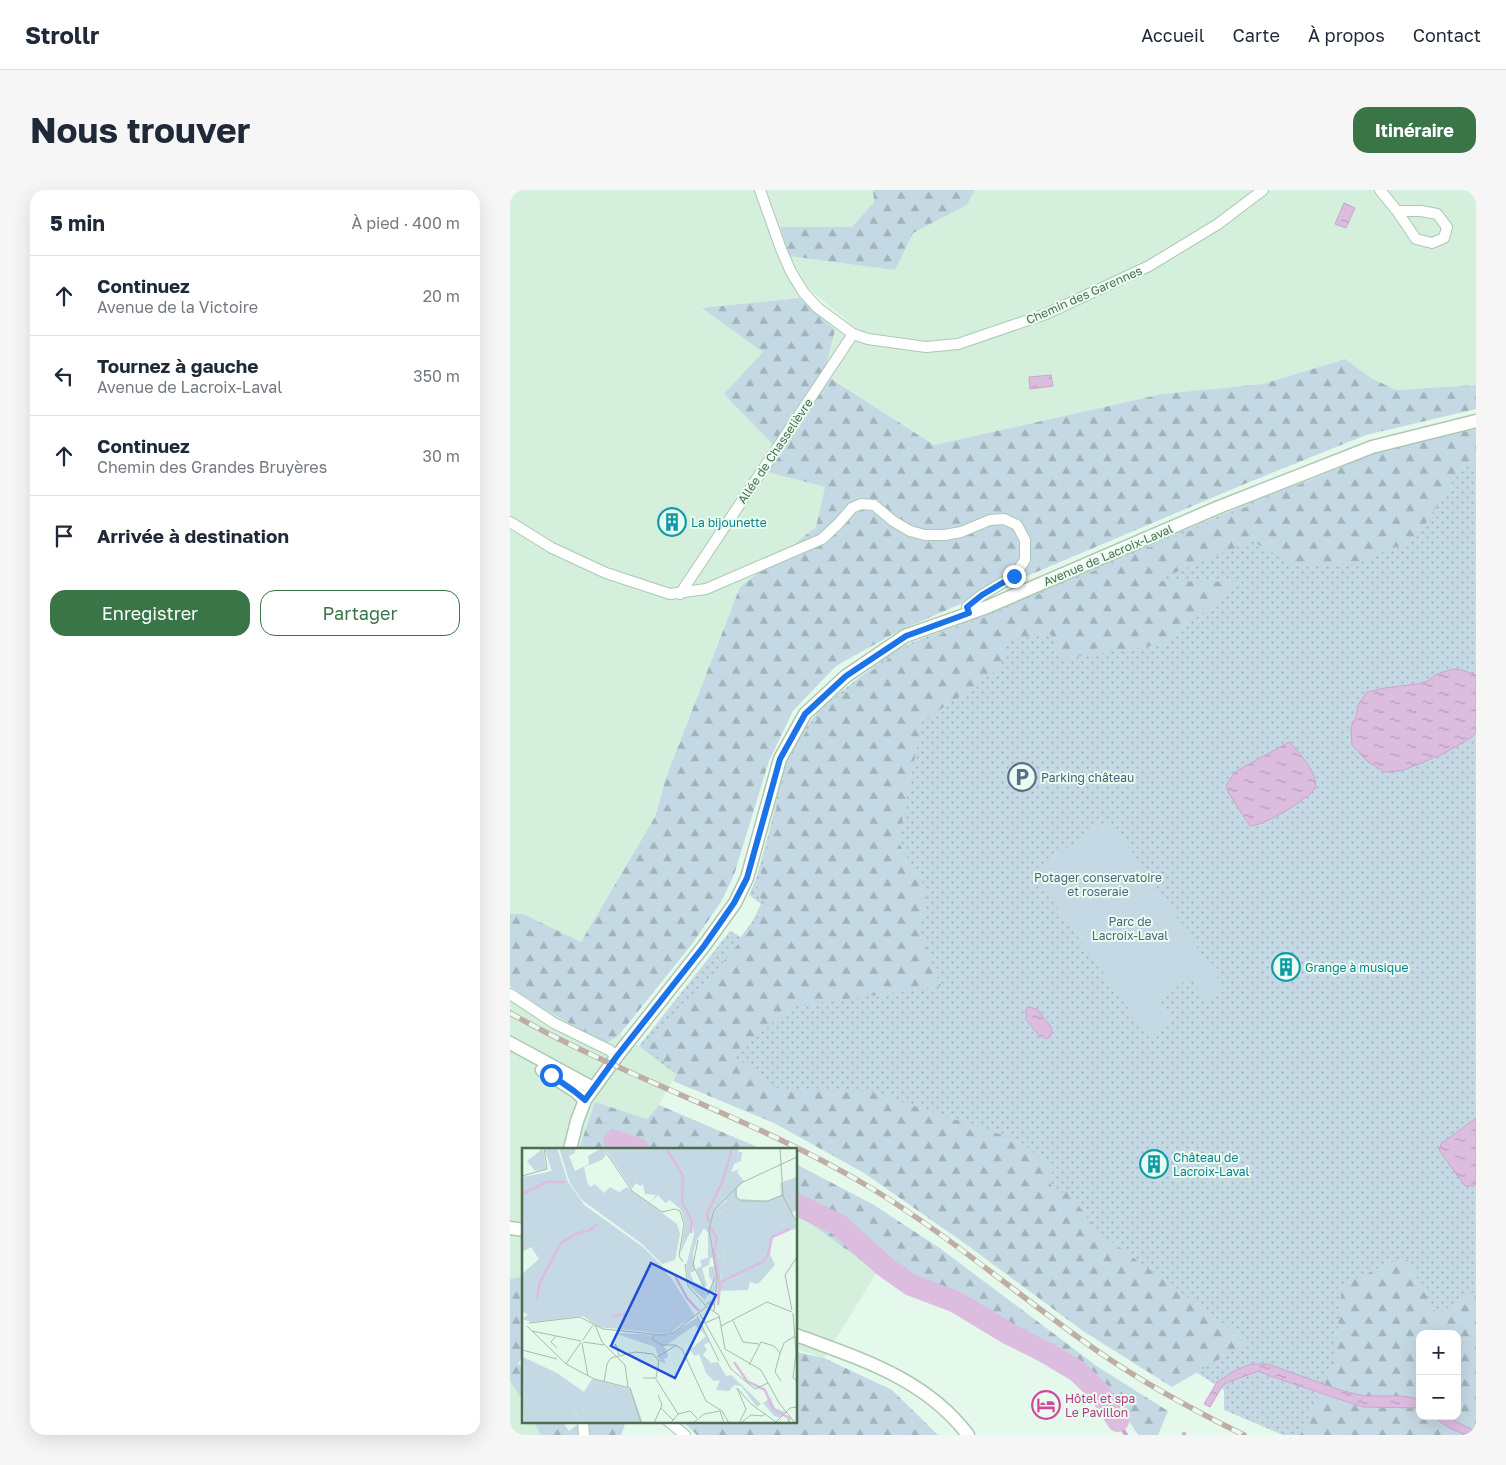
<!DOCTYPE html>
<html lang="fr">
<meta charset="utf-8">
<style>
:root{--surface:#fff;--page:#f6f6f7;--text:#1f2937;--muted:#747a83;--line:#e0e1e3;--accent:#3a7547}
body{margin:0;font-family:"Golos Text",sans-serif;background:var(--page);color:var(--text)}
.controls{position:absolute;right:15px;bottom:15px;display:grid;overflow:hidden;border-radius:10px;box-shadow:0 5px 20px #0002}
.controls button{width:45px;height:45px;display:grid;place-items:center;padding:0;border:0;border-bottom:1px solid var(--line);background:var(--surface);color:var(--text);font:25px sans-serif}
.stop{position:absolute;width:15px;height:15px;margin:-11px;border:4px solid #1a73e8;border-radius:50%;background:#fff}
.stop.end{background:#1a73e8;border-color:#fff;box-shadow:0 1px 5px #0008}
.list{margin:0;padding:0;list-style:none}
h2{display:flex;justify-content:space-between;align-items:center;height:65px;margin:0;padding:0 20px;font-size:21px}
h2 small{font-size:16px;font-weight:400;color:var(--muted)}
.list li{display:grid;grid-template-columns:32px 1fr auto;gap:15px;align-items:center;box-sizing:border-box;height:80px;padding:0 20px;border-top:1px solid var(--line)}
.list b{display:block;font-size:19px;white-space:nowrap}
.list p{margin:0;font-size:16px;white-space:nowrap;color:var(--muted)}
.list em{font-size:16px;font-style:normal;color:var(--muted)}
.actions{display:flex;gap:10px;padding:15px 20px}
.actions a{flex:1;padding:11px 0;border:1px solid var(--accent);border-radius:15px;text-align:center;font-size:18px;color:var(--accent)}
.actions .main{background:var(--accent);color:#fff}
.icon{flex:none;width:28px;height:28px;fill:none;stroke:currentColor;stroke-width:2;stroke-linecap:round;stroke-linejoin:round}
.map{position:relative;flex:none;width:966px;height:1245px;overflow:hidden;border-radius:15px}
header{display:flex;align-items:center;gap:30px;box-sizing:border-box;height:70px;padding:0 25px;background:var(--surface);border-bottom:1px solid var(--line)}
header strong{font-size:24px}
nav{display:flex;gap:28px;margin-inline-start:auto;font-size:18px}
.intro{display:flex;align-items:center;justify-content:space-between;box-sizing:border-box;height:120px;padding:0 30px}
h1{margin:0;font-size:35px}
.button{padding:12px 22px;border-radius:15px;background:var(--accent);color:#fff;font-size:18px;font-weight:700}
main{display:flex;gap:30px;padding:0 30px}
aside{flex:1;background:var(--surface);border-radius:15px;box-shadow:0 5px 20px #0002}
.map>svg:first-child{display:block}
</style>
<header>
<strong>Strollr</strong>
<nav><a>Accueil</a><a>Carte</a><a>À propos</a><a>Contact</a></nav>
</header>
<div class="intro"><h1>Nous trouver</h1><a class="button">Itinéraire</a></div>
<main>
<aside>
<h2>5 min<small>À pied · 400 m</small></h2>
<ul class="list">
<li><svg class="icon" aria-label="ahead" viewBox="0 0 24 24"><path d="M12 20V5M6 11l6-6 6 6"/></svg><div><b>Continuez</b><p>Avenue de la Victoire</p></div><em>20 m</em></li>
<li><svg class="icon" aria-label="left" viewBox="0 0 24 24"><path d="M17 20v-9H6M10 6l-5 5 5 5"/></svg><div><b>Tournez à gauche</b><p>Avenue de Lacroix-Laval</p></div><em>350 m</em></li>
<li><svg class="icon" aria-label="ahead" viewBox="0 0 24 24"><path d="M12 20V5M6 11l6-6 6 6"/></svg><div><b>Continuez</b><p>Chemin des Grandes Bruyères</p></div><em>30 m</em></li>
<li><svg class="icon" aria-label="arrive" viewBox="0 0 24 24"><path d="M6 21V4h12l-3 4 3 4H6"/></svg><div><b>Arrivée à destination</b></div></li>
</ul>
<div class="actions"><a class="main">Enregistrer</a><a>Partager</a></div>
</aside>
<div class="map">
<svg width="966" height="1245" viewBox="0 0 966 1245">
<defs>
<pattern id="grass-dots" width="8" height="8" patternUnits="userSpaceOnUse" patternTransform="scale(1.25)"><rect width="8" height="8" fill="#c5d9e4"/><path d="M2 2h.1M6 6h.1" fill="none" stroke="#a2b4bb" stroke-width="1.8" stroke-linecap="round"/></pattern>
<pattern id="forest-firs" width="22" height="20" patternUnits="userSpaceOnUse" patternTransform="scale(1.25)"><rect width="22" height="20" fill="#c5d9e4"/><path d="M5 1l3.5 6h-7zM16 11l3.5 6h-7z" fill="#a2b4bb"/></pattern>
<pattern id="water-ripples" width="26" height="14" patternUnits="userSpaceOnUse" patternTransform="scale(1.25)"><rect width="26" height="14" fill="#dcbcdf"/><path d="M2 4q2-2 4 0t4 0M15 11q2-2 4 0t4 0" fill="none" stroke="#b59db7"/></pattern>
</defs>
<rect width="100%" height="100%" fill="#e4f9ec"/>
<path fill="#d4efdc" d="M 0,0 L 363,0 L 364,12 L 342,37 L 268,37 L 271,51 L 279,66 L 403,43 L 457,15 L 465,0 L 966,0 L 966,195 L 886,200 L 861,188 L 834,169 L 753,194 L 652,204 L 424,255 L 320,187 L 350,142 L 298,98 L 281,69 L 297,101 L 348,142 L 259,282 L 315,297 L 306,337 L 230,397 L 156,586 L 142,636 L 96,853 L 110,844 L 168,881 L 149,915 L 137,929 L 85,912 L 69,959 L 14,959 L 14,1086 L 0,1089 Z
M 286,1023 L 367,1082 L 314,1168 L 286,1159 Z
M 0,1191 L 14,1213 L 14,1231 L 23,1231 L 31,1245 L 0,1245 Z"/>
<path fill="url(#grass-dots)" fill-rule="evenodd" d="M 966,241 L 966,1245 L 773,1245 L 714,1220 L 714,1200 L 266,913 L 163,882 L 129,856 L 220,741 L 231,747 L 242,732 L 251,714 L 239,705 L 246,689 L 259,642 L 276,571 L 293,540 L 316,513 L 374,469 L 395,455 L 455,432 L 759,305 L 882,259 ZM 910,1144 L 947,1144 L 947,1226 L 910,1226 Z"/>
<path fill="url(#forest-firs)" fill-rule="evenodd" d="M 363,0 L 465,0 L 457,15 L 403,43 L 385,80 L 279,66 L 270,37 L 342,37 L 364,12 Z
M 290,108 L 325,140 L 314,184 L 424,255 L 652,204 L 753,194 L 835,169 L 861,188 L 886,200 L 966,195 L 966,219 L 856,245 L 737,293 L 446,416 L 387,442 L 326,476 L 283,521 L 259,571 L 224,685 L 211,712 L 182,754 L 110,844 L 96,854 L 27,815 L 0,796 L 0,724 L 13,724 L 71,752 L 145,627 L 156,587 L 230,397 L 306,337 L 315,297 L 258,282 L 269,261 L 214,204 L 253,162 L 192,118 Z
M 966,239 L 966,274 L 951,279 L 906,348 L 848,373 L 782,374 L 742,351 L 645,391 L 732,392 L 653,454 L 551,469 L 540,444 L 497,450 L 490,478 L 412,532 L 388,652 L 417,700 L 410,742 L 431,796 L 281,817 L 224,866 L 270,900 L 362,902 L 510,951 L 544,981 L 539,985 C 538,994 543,998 549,1003 L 558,1001 L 587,1041 L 738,1152 L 662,1197 L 573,1141 L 457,1055 L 354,983 L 264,933 L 163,891 L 168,881 L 134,858 L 172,821 L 245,734 L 255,712 L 246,703 L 278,571 L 296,542 L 319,514 L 374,472 L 396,458 L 458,434 L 886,254 Z
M 85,912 L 137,929 L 149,915 L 252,959 L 69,959 Z
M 286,974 L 364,1015 L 431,1059 L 588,1177 L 658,1221 L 648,1245 L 629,1245 L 582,1183 L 440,1104 L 367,1082 L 286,1023 Z
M 895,1066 L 927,1125 L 966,1101 L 966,1245 L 790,1245 L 825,1171 L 832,1095 ZM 910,1144 L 947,1144 L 947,1226 L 910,1226 Z
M 14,1086 L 14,1166 L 8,1173 L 14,1181 L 14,1213 L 0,1191 L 0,1089 Z
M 286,1162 L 314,1168 L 382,1200 L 428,1245 L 187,1245 L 172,1231 L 286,1231 Z
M 23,1231 L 52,1231 L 59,1241 L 72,1231 L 116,1231 L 111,1245 L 31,1245 Z"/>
<path fill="#c5d9e4" d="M 599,629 L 713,795 L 696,811 L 680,787 L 648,811 L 662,832 L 651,842 L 638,846 L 522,682 Z"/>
<path fill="url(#water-ripples)" stroke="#cca4cf" d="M 834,13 L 845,18 L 836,38 L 825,34 Z
M 541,185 L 543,196 L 520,199 L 519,187 Z
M 942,479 L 952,480 L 966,485 L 966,543 L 962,547 L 933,564 L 894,580 L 882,582 L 874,582 L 857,571 L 842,555 L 841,537 L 846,527 L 848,515 L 857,502 L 875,498 L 907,494 L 918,491 L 925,485 Z
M 779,552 C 787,559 810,586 805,598 C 801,608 751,637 740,636 L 718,602 L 716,595 L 725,582 Z
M 519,817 L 527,819 L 542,838 L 540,847 L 536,849 L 531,846 L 530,847 L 515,828 L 517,827 L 515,820 Z
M 966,928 L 966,994 L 963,996 L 955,996 L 929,960 L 931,954 Z
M 742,1174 L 758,1174 L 830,1200 L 854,1206 L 892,1206 L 909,1209 L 910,1218 L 853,1217 L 760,1186 L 749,1181 L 718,1192 L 713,1195 L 700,1217 L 694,1214 L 707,1192 L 726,1180 Z
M 923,1226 L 935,1226 L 963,1240 L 966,1242 L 966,1245 C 949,1245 936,1237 923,1226 Z"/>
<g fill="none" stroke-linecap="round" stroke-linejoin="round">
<path stroke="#cca4cf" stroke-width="4" d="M 608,1231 L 616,1245
M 674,1245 L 674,1244"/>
<path stroke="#dcbcdf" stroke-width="22" d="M 104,951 L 128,959
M 286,1014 L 329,1035 L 374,1076 L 401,1095 L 446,1112 L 499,1144 L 535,1162 L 567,1181 L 590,1203 L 608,1231"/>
<defs>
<path id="minor" d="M 250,0 L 271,59 L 281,82 L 294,103 L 308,118 L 343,144 L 358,149 L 416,157 L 448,154 L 536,124 L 639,76 L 708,34 L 753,0
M 870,0 L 887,21 L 906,49 L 922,53 L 934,48 L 937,37 L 927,24 L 911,21 L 887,21
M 0,332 L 42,358 L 96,383 L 160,404 L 196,399 L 312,349 L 328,334 L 342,318 L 351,314 L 364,315 L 383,331 L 400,341 L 415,345 L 435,345 L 451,342 L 480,330 L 494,329 L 507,335 L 515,350 L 515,370 L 504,386 L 472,405 L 457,417 L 459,423
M 170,404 L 343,144
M 0,804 L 44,833 L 99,860 L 107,866
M 73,1231 L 74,1245
M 158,1231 L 175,1245"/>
<path id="tertiary" d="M 0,853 L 83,898
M 32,880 L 65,901 L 75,910
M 60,959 L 67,931 L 75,910 L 107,866 L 194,756 L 225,713 L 237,688 L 270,569 L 295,524 L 336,486 L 395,446 L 477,417 L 709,317 L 862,257 L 966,231
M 0,1038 L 14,1040
M 286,1145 C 350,1169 415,1188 458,1245"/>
</defs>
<use href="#minor" stroke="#acc8b2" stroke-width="12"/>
<use href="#tertiary" stroke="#acc8b2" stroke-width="15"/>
<use href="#minor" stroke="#fff" stroke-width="10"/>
<use href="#tertiary" stroke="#fff" stroke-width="12"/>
<defs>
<path id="rail" d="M 0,823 C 117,889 246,929 361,998 C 440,1046 510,1107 586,1160 C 633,1193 683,1220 734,1245"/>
</defs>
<use href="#rail" stroke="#c0ada5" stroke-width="5.5"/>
<use href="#rail" stroke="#eafcf0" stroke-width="4" stroke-dasharray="11" stroke-linecap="butt"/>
</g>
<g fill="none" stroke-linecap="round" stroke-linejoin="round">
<path stroke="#1a73e8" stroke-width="6" d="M 41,885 L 64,901 L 75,910 L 107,866 L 194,756 L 224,713 L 237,688 L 270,569 L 295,524 L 336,486 L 396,446 L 459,423 L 457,417 L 472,405 L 504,386"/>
</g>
<defs>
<symbol id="building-ring" viewBox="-11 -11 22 22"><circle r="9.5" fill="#eafcf0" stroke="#0f9aa8" stroke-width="1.5"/><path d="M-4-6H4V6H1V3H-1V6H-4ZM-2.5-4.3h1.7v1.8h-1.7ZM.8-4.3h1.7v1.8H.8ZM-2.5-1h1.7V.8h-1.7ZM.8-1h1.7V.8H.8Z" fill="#0f9aa8"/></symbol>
<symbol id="parking-ring" viewBox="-11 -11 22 22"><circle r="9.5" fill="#eafcf0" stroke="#5c6f8a" stroke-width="1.5"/><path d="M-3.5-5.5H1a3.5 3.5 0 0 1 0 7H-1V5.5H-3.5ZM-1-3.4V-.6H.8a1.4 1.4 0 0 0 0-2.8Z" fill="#5c6f8a"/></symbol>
<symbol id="hotel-ring" viewBox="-11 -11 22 22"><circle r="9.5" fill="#eafcf0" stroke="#d1479c" stroke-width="1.5"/><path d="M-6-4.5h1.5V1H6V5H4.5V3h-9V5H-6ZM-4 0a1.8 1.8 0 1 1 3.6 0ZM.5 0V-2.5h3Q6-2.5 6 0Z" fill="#d1479c"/></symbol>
</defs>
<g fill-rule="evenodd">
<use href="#building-ring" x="146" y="316" width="32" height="32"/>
<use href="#parking-ring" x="496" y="571" width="32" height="32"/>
<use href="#building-ring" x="760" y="761" width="32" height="32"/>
<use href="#building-ring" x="628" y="958" width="32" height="32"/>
<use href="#hotel-ring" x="520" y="1199" width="32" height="32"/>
</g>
<g text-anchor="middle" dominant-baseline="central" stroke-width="4" stroke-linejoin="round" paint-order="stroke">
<g font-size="12" fill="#4d6d51" stroke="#eafcf0">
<text transform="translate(574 105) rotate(-24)">Chemin des Garennes</text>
<text transform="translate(265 261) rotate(-56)">Allée de Chasselièvre</text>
<text transform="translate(598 365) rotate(-23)">Avenue de Lacroix-Laval</text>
</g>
<g font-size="12" fill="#0d838f" stroke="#eafcf0" text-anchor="start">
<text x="181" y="332">La bijounette</text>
<text x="795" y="777">Grange à musique</text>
<text x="663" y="967">Château de<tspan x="663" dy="14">Lacroix-Laval</tspan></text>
</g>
<g font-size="12" fill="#4e5e75" stroke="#eafcf0" text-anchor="start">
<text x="531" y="587">Parking château</text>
</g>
<g font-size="12" fill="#4d677d" stroke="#eafcf0">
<text x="588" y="687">Potager conservatoire<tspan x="588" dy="14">et roseraie</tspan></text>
<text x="620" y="731">Parc de<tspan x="620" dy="14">Lacroix-Laval</tspan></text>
</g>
<g font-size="12" fill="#b23c85" stroke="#eafcf0" text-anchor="start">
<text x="555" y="1208">Hôtel et spa<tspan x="555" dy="14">Le Pavillon</tspan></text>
</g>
</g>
<g transform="translate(12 958)">
<rect width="275" height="275" fill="#e4f9ec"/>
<path d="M 35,19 L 58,54 L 119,98 L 139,117 L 173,168 L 161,173 L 149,185 L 77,179 L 61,168 L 10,174 L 0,171 L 6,167 L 0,163 L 0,126 L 17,111 L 9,99 L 0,104 L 0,29 L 28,24 ZM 275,29 L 275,61 L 270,65 L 275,80 L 250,88 L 248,106 L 215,110 L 216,128 L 204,133 L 204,140 L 198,140 L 199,123 L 204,123 L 201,101 L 213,75 L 208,64 L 206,62 L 204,68 L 195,61 L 208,50 L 244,53 L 259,47 L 258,35 ZM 1,209 L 35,225 L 29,226 L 58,275 L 2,275 ZM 251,248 L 249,251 L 253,260 L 263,264 L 259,270 L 252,268 L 241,255 ZM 60,259 L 70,274 L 69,275 L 59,275 L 53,263 Z" fill="#c5d9e4"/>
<path d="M 17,0 L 21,0 L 24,21 L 13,23 L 5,13 L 19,2 ZM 22,0 L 35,0 L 46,34 L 63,58 L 121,99 L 142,120 L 134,129 L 128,129 L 120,115 L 114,118 L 121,125 L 115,127 L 106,124 L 105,131 L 90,137 L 83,155 L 86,158 L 81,175 L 99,180 L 109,177 L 115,182 L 122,182 L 117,180 L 125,178 L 135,183 L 143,181 L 149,174 L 151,162 L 166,165 L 150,150 L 142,129 L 148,128 L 173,168 L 144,186 L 78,179 L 64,166 L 60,167 L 62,140 L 59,136 L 32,145 L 21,139 L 17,152 L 10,158 L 15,151 L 15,140 L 3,144 L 3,140 L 7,133 L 16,130 L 18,111 L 11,96 L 20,99 L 22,90 L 3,91 L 0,71 L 34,82 L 46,74 L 37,64 L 15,55 L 0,70 L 0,30 L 30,23 ZM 37,0 L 53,0 L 53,5 L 47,8 L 53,23 L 67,16 L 66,8 L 80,0 L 84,7 L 80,12 L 62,19 L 65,34 L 68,39 L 73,36 L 82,45 L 88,39 L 97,44 L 105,39 L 155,76 L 158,86 L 153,112 L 140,116 L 120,96 L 60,52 L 48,35 ZM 217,0 L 216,4 L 220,4 L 219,13 L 212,16 L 209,24 L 218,21 L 215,24 L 222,33 L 215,41 L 215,54 L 209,50 L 206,55 L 204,52 L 195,61 L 204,68 L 205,61 L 215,62 L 217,72 L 201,101 L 204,123 L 199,123 L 198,140 L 204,140 L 204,133 L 216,128 L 212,121 L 215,109 L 248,106 L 253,117 L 236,136 L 228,134 L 226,142 L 198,143 L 195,159 L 195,144 L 192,144 L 192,158 L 187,158 L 184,155 L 191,151 L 190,145 L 185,145 L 191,135 L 187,128 L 187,119 L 192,119 L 191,110 L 188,110 L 187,117 L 180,120 L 185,138 L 182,139 L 174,121 L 180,118 L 178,112 L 186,110 L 186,85 L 182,80 L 175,92 L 171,105 L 173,123 L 168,125 L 172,134 L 180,137 L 185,148 L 183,152 L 167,137 L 164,118 L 172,87 L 171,78 L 158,106 L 163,76 L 159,62 L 148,52 L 143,55 L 136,47 L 129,55 L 134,47 L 123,46 L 121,36 L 118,38 L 114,35 L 110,41 L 83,1 ZM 175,170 L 187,194 L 182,197 L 185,202 L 181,207 L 189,215 L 196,214 L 204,228 L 209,227 L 229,246 L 239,256 L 235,259 L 219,238 L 212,237 L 207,243 L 194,242 L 198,232 L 192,233 L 184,225 L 177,206 L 173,208 L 168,202 L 184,188 L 173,177 L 142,199 L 145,203 L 146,209 L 142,211 L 144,216 L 138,213 L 133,199 L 92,185 L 147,187 ZM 35,225 L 62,244 L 70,231 L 109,241 L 121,275 L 69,275 L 60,259 L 53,264 L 59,275 L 45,275 L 57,274 L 29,226 Z" fill="#c5d9e4"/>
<path d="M 235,55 L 241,80 L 225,85 L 223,56 Z" fill="#c5d9e4"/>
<path fill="none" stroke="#dcbcdf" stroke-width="2.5" d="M 144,0 L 161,28 L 160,54 L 170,73 L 169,85M 0,46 L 25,34 L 43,34M 187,75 L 185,66 L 201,32 L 210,0M 188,79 L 195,91 L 192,103 L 198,137 L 196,157M 153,128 L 165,150 L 177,163M 199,134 L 240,114 L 246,107 L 250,89 L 268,81M 15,150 L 18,134 L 39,95 L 54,86 L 68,82 L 75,76M 90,168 L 105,166M 212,214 L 225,233 L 243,242 L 251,261 L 267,270 L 267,275"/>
<path fill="none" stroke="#a3bda9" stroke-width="1" d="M 81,0 L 110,43 L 140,64 L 153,61 L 158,63 L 162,76 L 157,108 L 161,114M 258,0 L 261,48 L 275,75M 0,28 L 25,21 L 22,0M 214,41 L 214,49 L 219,53 L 246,53 L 261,47M 176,92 L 171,117 L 186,147 L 193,129M 163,116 L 166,138 L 185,159 L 197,167 L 203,201 L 239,222 L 257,255 L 273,275M 270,162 L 263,127 L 275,109M 192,163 L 195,130 L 187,81 L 192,62 L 219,35 L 275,9M 271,165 L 274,205 L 271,230 L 275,233M 178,166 L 209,221 L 233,241 L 246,235M 175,168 L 197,213M 211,173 L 221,194 L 237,196M 7,175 L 58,169 L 81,181 L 142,187 L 151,185 L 184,159M 183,175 L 197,169M 73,177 L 80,194 L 103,217 L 106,239M 5,178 L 44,216 L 72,231 L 108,240 L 119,275M 199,178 L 245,154 L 270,164M 10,183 L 59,193M 133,187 L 130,191 L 140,197 L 153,197 L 160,201 L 184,253 L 200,263 L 207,275M 34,188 L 29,194 L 35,200M 61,192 L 71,177M 61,194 L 82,197M 60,195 L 66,228M 95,199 L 93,196 L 97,207M 0,202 L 35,211M 258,205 L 253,224 L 259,233M 135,209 L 155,197M 44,216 L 59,194M 227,217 L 239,194 L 252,198 L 258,205 L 262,195 L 273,188M 134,231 L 156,266 L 149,275M 82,234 L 85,216 L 89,210 L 113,204 L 131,206 L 137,213 L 134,230 L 121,230M 139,260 L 151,272M 156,266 L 168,263 L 175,270M 220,274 L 229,267 L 241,268 L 243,265M 254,274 L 268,260 L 275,259M 132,275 L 140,257 L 136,247M 171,275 L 182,266 L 198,263 L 202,275M 217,275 L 224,261 L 215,240 L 229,256 L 254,274"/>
<path fill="#1d4ed8" fill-opacity="0.15" stroke="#1d4ed8" stroke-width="2.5" d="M 129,115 L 194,147 L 153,230 L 89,198 Z"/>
<rect width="275" height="275" fill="none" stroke="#4d6d51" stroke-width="2.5"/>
</g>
</svg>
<div class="controls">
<button>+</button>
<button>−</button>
</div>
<div class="stop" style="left:41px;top:885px"></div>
<div class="stop end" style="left:504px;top:386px"></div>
</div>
</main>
